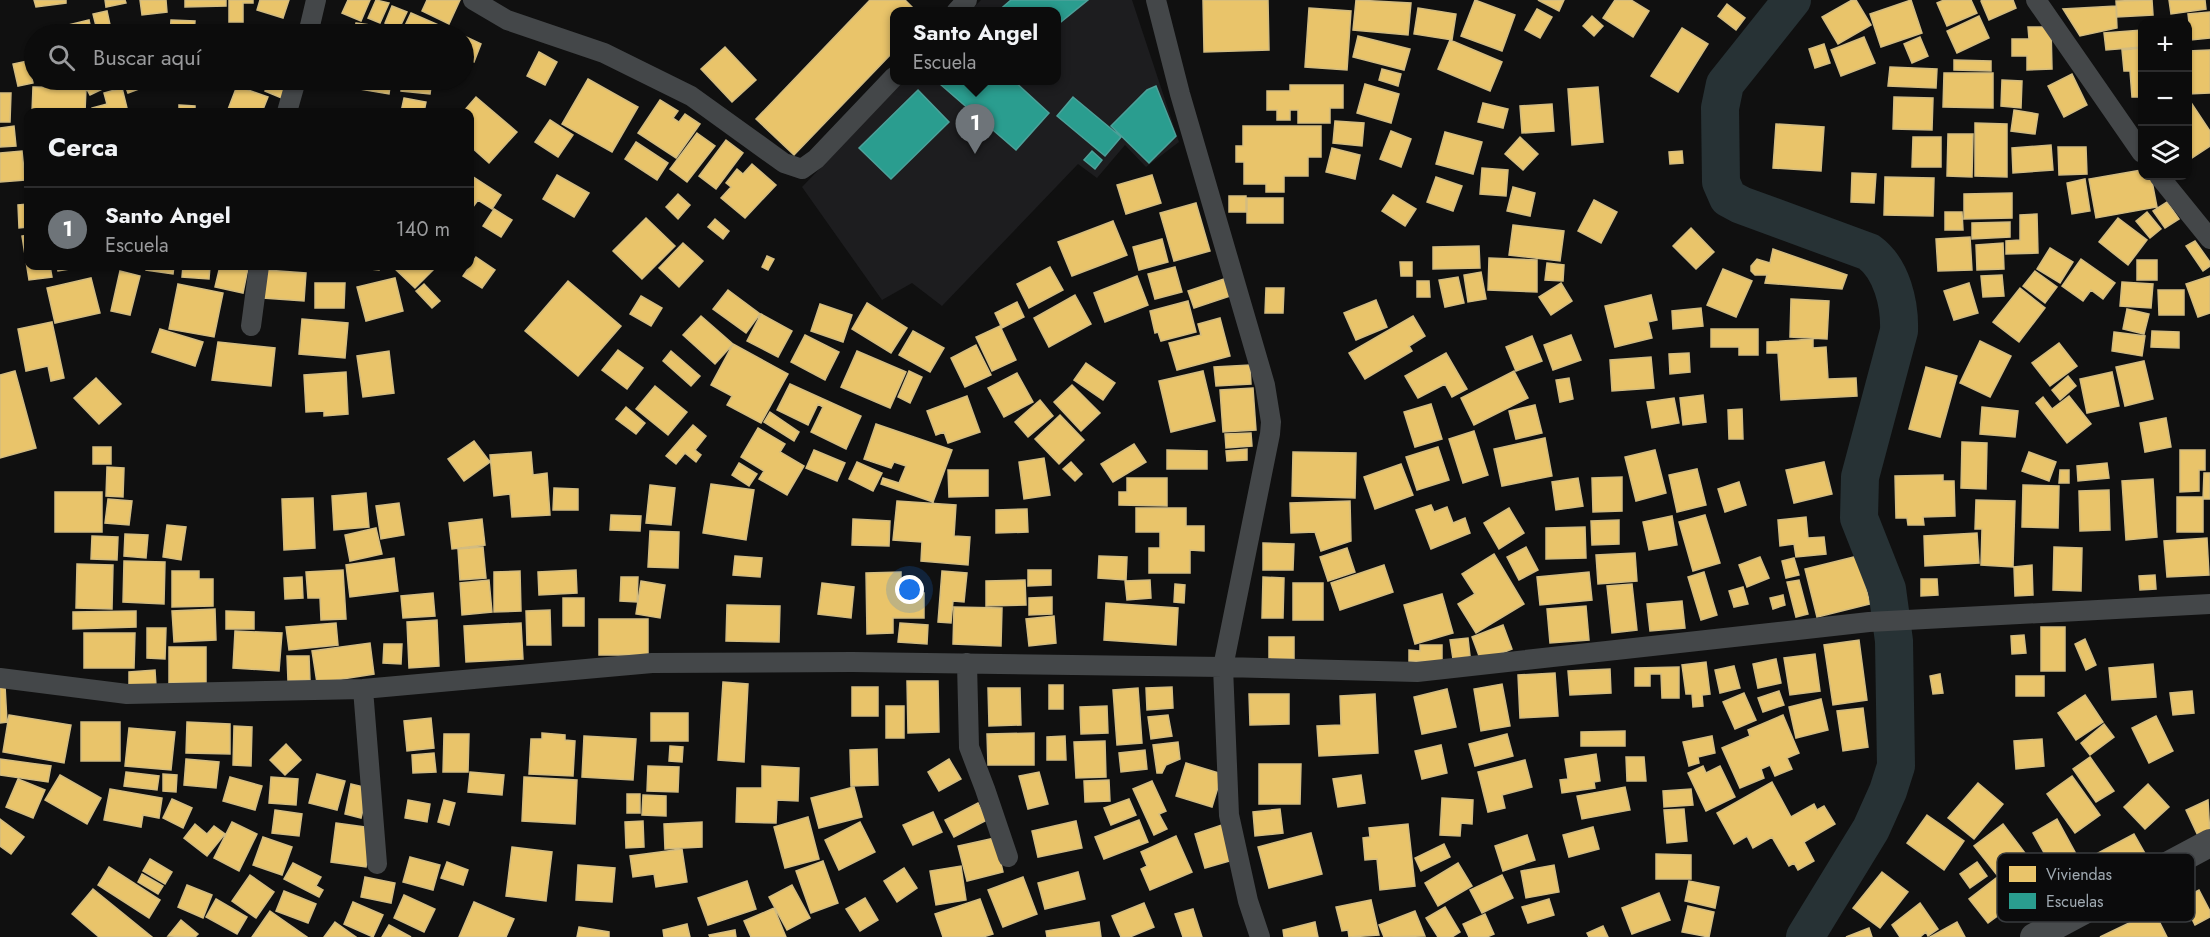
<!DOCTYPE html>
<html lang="es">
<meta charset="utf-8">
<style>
:root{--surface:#0c0c0c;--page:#151515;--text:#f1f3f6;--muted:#9a9b9d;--line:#2c2c2d;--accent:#6e7479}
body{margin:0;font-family:Jost,sans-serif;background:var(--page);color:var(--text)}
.controls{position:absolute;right:18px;top:18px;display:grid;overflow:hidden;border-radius:12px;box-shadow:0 2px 4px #0004}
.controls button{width:54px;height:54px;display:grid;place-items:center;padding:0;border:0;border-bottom:2px solid var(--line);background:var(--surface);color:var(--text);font:30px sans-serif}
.you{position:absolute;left:910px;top:590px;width:21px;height:21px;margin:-15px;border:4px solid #fff;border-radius:50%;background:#1a73e8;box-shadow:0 0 0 9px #1a73e833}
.badge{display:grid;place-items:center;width:39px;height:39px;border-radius:50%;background:var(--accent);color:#fff;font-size:20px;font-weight:700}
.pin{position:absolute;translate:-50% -50px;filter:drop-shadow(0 2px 3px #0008)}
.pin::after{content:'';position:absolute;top:32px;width:21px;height:18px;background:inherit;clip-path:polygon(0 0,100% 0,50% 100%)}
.popup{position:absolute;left:890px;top:7px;width:171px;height:78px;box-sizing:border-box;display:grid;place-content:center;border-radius:12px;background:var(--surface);filter:drop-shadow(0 2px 4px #0005);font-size:20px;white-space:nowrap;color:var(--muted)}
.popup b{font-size:22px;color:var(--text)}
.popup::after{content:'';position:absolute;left:50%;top:100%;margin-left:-12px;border:12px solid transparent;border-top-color:var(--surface)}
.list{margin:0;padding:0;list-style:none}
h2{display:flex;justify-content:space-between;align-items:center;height:78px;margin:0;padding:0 24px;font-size:26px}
h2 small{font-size:20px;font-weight:400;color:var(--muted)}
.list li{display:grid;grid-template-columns:39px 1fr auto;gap:18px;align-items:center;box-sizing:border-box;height:84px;padding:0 24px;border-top:2px solid var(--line)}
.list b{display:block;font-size:22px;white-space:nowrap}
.list p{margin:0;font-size:20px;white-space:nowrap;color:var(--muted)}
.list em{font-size:20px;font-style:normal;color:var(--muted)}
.icon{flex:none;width:33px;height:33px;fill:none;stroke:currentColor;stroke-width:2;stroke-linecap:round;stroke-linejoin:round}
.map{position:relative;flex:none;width:2210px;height:937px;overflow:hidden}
.search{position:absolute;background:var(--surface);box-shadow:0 2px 4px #0004;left:24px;top:24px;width:450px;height:66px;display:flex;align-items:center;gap:15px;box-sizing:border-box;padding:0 21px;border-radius:33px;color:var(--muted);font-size:22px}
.panel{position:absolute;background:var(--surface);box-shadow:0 2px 4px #0004;left:24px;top:108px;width:450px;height:162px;border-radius:12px}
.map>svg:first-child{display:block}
</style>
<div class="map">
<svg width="2210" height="937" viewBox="0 0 2210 937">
<rect width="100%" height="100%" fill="#101010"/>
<path fill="#1d1d1f" d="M 981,0 L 1132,0 L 1179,142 L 1146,167 L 1125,145 L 1097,178 L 1078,164 L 942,306 L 912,283 L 882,300 L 802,187 L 904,81 L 1056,80 L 1056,12 L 970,11 Z"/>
<path fill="#e9c46a" stroke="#d3bc80" stroke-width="1.5" d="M 34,0 L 66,0 L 66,3 L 36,7 Z
M 105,0 L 125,0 L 126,3 L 106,7 Z
M 140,0 L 166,0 L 167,12 L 142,15 Z
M 185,0 L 226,0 L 226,6 L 185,7 Z
M 229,0 L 253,0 L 253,3 L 243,3 L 243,22 L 229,22 Z
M 260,0 L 289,0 L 283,18 L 257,10 Z
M 348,0 L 370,0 L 361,21 L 342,13 Z
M 376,0 L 389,3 L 380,23 L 368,18 Z
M 427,0 L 460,0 L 449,24 L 422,11 Z
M 870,0 L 905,0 L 917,12 L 894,12 L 894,51 L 794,155 L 756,119 Z
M 1203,0 L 1268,0 L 1269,50 L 1204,52 Z
M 1356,0 L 1411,3 L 1408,35 L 1353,30 Z
M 1475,0 L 1515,15 L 1502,51 L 1461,36 Z
M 1538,0 L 1564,0 L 1559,11 Z
M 1615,0 L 1631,0 L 1649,11 L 1633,37 L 1603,18 Z
M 1852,0 L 1856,0 L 1871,25 L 1838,44 L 1822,17 Z
M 1911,0 L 1922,33 L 1881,47 L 1870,14 Z
M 1944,0 L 1971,0 L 1977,13 L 1947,26 L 1937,3 Z
M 1983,0 L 2013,0 L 2016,8 L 1989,20 L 1981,1 Z
M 2152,0 L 2153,15 L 2117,17 L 2116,1 Z
M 2169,0 L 2205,0 L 2206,9 L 2171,14 Z
M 1727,4 L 1745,18 L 1736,30 L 1718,16 Z
M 392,6 L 407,12 L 399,29 L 385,23 Z
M 2116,6 L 2117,28 L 2080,36 L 2063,9 Z
M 1309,8 L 1351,11 L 1347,70 L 1305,67 Z
M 1418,8 L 1456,14 L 1452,40 L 1414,34 Z
M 1537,9 L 1552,17 L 1540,38 L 1525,30 Z
M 107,11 L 112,34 L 98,34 L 93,14 Z
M 2210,12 L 2210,38 L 2191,40 L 2188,14 Z
M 411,13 L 459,34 L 412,34 L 403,30 Z
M 1592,16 L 1603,26 L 1594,36 L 1583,26 Z
M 1979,16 L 1989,38 L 1957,53 L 1947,31 Z
M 89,20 L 92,34 L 70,34 L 68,25 Z
M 171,20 L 195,21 L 194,34 L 170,34 Z
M 356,23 L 384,27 L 383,34 L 354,34 Z
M 2028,27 L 2051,27 L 2052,69 L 2027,70 L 2027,56 L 2012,56 L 2012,39 L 2029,39 Z
M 277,28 L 296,29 L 296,34 L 277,34 Z
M 1682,28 L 1708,44 L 1678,92 L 1651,76 Z
M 2142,30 L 2142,47 L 2106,50 L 2104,33 Z
M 464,36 L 481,44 L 474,62 L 464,57 Z
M 1358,36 L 1410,49 L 1404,70 L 1353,57 Z
M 1864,37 L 1875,63 L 1841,76 L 1831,50 Z
M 1920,37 L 1928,56 L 1912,63 L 1904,44 Z
M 1450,40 L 1502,62 L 1490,91 L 1438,69 Z
M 1824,44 L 1830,63 L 1815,68 L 1809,49 Z
M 725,47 L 756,80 L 732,102 L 701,69 Z
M 2142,48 L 2142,97 L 2132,97 L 2130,71 L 2124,71 L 2122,50 Z
M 2210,50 L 2210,93 L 2188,94 L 2188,51 Z
M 539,52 L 557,62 L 545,85 L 527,76 Z
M 1954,60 L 1991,61 L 1991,71 L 1954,70 Z
M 28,61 L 33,83 L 18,86 L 13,64 Z
M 1890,67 L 1937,69 L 1936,88 L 1888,86 Z
M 1382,69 L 1401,74 L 1398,86 L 1379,80 Z
M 1944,73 L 1993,73 L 1993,108 L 1943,107 Z
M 2072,74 L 2087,105 L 2064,117 L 2048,86 Z
M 588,79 L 638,107 L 612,152 L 562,124 Z
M 82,80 L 118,80 L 119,81 L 90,95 Z
M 123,80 L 163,80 L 128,93 Z
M 169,80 L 191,80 L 191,88 L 169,88 Z
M 269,80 L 289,86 L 284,99 L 265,91 Z
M 349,80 L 391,80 L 389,94 L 347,87 Z
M 402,80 L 432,80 L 430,94 L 401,91 Z
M 2002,80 L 2022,81 L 2021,108 L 2001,106 Z
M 1365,84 L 1399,94 L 1391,123 L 1357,113 Z
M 1290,85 L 1343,85 L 1343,108 L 1330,108 L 1330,123 L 1298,123 L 1298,110 L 1290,110 L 1290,120 L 1277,120 L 1277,110 L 1267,110 L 1267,91 L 1290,91 Z
M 237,86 L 268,97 L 262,112 L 227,112 Z
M 33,87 L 86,88 L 85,112 L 32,112 Z
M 1598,87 L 1603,142 L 1572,145 L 1568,89 Z
M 122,88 L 128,112 L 93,112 L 92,108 L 107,104 L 104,93 Z
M 0,93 L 11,93 L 10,122 L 0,122 Z
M 476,97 L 517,132 L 489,163 L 470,146 L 470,112 L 463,112 Z
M 1894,97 L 1933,98 L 1932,130 L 1893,129 Z
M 404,98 L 426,102 L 424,112 L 401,112 Z
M 2188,98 L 2210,131 L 2210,146 L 2189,160 L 2188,158 Z
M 660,100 L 678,111 L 673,118 L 679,122 L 685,114 L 700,124 L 676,158 L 638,133 Z
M 1483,103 L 1508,109 L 1503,128 L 1478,122 Z
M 1552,104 L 1554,131 L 1522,133 L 1520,106 Z
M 179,105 L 195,106 L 195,112 L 179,112 Z
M 2014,110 L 2038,114 L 2035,134 L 2011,131 Z
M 550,120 L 573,135 L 558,157 L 535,142 Z
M 1335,121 L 1364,123 L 1362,146 L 1333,143 Z
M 1975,123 L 2007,124 L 2007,177 L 1975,176 Z
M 1776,124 L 1824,127 L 1821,171 L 1773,168 Z
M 14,126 L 16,146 L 0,147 L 0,128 Z
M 1243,126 L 1321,126 L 1321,157 L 1308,157 L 1308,176 L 1284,176 L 1284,192 L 1266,192 L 1266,184 L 1244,184 L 1244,162 L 1236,162 L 1236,146 L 1243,146 Z
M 1391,131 L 1411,139 L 1401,167 L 1380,159 Z
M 1445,132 L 1482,142 L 1473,174 L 1436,164 Z
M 697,133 L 715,146 L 687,182 L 670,169 Z
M 1948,134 L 1973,134 L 1972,177 L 1947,176 Z
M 1520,137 L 1538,154 L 1523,170 L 1505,154 Z
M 1913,137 L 1941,137 L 1941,167 L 1912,167 Z
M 726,140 L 743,153 L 716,189 L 699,176 Z
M 636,142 L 668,163 L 657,180 L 625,159 Z
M 2051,145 L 2053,170 L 2013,173 L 2012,148 Z
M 2058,147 L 2086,147 L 2087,174 L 2059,175 Z
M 1332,148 L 1360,155 L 1355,179 L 1326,172 Z
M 22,151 L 25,180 L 0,182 L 0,153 Z
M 1682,151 L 1683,163 L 1670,164 L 1669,152 Z
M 752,164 L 776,185 L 745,218 L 721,198 L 731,187 L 726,183 L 737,169 L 743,174 Z
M 1482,168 L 1508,170 L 1506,196 L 1480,194 Z
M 2142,170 L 2142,176 L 2151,176 L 2157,207 L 2096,218 L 2089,179 Z
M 1852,173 L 1876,174 L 1874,203 L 1851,202 Z
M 470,175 L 501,195 L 492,209 L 478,200 L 470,211 Z
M 557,175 L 589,193 L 574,217 L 543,199 Z
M 1152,175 L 1161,203 L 1126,214 L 1117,185 Z
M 1436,177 L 1462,186 L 1453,211 L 1427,202 Z
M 1885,177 L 1934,178 L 1933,216 L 1884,215 Z
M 2085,179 L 2090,211 L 2072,214 L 2067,183 Z
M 1513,187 L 1535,193 L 1530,216 L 1507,211 Z
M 2012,193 L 2012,218 L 1964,219 L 1964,194 Z
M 678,194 L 690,205 L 678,219 L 666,207 Z
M 1393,195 L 1416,209 L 1405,226 L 1382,211 Z
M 1229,196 L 1246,196 L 1246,212 L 1229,212 Z
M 1247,198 L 1283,198 L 1283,223 L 1247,223 Z
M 1594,200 L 1617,212 L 1601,243 L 1578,231 Z
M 2167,202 L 2179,219 L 2165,228 L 2153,211 Z
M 1196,203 L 1210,251 L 1174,261 L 1160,213 Z
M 28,204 L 28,227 L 19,228 L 18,205 Z
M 494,209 L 512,220 L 501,237 L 483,226 Z
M 1945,212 L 1962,212 L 1963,230 L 1945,230 Z
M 2147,212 L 2161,229 L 2150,238 L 2136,221 Z
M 2037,214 L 2038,253 L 2006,254 L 2006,241 L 2020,240 L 2020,215 Z
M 646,218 L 675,246 L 642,279 L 613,251 Z
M 2118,218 L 2147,240 L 2128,265 L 2099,242 Z
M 715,219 L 729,231 L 723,239 L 708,227 Z
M 1113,221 L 1127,255 L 1072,276 L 1058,242 Z
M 2010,222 L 2010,237 L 1972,239 L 1972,223 Z
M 1513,225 L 1564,231 L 1560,261 L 1509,255 Z
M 1691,228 L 1714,252 L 1696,269 L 1673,246 Z
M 28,235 L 28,266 L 50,266 L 52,277 L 29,280 L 22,236 Z
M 1970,237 L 1972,270 L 1938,271 L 1936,239 Z
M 1162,239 L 1168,262 L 1139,270 L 1133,247 Z
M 2195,241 L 2210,262 L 2210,266 L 2203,271 L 2186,246 Z
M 683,243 L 703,261 L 679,287 L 659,268 Z
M 2003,243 L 2004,269 L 1977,270 L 1976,245 Z
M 1479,246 L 1480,268 L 1433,269 L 1433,247 Z
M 2050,248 L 2073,262 L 2060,283 L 2037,269 Z
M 1773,249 L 1847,275 L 1842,289 L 1765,283 L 1767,275 L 1755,275 L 1751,271 L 1751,266 L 1757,259 L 1770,263 Z
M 767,256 L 774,259 L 768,270 L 762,267 Z
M 476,257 L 495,270 L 482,288 L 463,276 Z
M 1489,258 L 1537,260 L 1537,292 L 1488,290 Z
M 2081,259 L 2115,283 L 2103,299 L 2091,290 L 2083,301 L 2062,286 Z
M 2137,260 L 2157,260 L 2157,280 L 2137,280 Z
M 1400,262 L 1412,262 L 1412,276 L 1401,276 Z
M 1547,263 L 1564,265 L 1563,281 L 1545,280 Z
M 57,266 L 88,266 L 58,271 Z
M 146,266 L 174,266 L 173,274 L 146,270 Z
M 183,266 L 210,266 L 209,279 L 182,277 Z
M 220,266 L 248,268 L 243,293 L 215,287 Z
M 341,266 L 379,266 L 379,270 Z
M 392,266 L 437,266 L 415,288 Z
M 1050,267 L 1063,290 L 1029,308 L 1017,284 Z
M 1175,267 L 1182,292 L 1155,299 L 1148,274 Z
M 1723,269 L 1752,281 L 1736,317 L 1707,305 Z
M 266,270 L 306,273 L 304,301 L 263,298 Z
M 120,271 L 140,276 L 130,315 L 111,311 Z
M 2035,271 L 2057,287 L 2045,303 L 2023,286 Z
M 1481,272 L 1486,299 L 1468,302 L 1464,275 Z
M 2002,275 L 2004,296 L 1983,297 L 1981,276 Z
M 1137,276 L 1148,305 L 1105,322 L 1094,293 Z
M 2210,276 L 2210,313 L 2198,317 L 2186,284 Z
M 1458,277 L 1464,303 L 1445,307 L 1439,280 Z
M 91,278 L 100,313 L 55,323 L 47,288 Z
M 395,278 L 403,311 L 366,321 L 357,287 Z
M 1224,279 L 1230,296 L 1194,308 L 1188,291 Z
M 568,281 L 621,326 L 578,376 L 525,331 Z
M 1417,281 L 1429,281 L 1430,297 L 1417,297 Z
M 2122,282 L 2153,284 L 2151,308 L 2120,306 Z
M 315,283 L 345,283 L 344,308 L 315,308 Z
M 1561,283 L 1572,301 L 1551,315 L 1539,297 Z
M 1969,283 L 1978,313 L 1954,320 L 1944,291 Z
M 178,284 L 223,293 L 214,337 L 169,329 Z
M 424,284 L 440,301 L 432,308 L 416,291 Z
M 1266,288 L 1284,288 L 1283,313 L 1265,313 Z
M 2020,288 L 2045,308 L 2019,342 L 1993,322 Z
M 728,290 L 760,314 L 746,333 L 713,309 Z
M 2158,290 L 2184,290 L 2184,315 L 2159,315 Z
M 1075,295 L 1091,324 L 1049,347 L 1034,318 Z
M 1651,295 L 1657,320 L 1648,322 L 1652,338 L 1615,347 L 1605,306 Z
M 641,296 L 662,308 L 651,326 L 630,314 Z
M 1791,299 L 1829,301 L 1827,339 L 1790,337 Z
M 1376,300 L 1387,327 L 1356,340 L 1344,313 Z
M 1188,301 L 1196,332 L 1161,341 L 1158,332 L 1155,333 L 1150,311 Z
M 1017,302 L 1024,317 L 1002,328 L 995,313 Z
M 867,303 L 907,328 L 891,353 L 852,329 Z
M 820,304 L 852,315 L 843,342 L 811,331 Z
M 1701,308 L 1703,326 L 1673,329 L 1672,311 Z
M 2127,309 L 2149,314 L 2144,334 L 2123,329 Z
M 761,314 L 792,331 L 778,357 L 747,341 Z
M 701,316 L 733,344 L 715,364 L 683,335 Z
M 1413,316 L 1425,336 L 1409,346 L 1412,351 L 1365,379 L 1349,353 Z
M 1220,318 L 1230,356 L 1177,370 L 1169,343 L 1201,335 L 1198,324 Z
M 302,319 L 348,323 L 345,358 L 299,354 Z
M 52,322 L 64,378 L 51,381 L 48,366 L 26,371 L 18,329 Z
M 1000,326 L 1016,360 L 992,371 L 976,337 Z
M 160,329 L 203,342 L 195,366 L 152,352 Z
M 1711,329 L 1758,329 L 1758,355 L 1739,355 L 1739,347 L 1711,347 Z
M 913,331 L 944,348 L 930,372 L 899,355 Z
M 2152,331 L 2179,332 L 2179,348 L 2151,347 Z
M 2114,332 L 2145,336 L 2142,356 L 2112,351 Z
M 805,335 L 839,352 L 825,380 L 791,362 Z
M 1571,335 L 1581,360 L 1553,370 L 1544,345 Z
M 1532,336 L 1542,361 L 1516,371 L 1506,347 Z
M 1813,339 L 1813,348 L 1826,347 L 1828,379 L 1856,378 L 1857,396 L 1781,400 L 1778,353 L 1767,353 L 1767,342 Z
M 1980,341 L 2011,356 L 1990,397 L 1960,383 Z
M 218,342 L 275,348 L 271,386 L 212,380 Z
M 2059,343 L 2077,366 L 2050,386 L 2032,363 Z
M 733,344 L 788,374 L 761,423 L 727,405 L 732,396 L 711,385 Z
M 976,345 L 991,375 L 965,387 L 951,358 Z
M 618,350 L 643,368 L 627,389 L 602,370 Z
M 389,351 L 394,393 L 363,397 L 357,356 Z
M 671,351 L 700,376 L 691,386 L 663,361 Z
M 857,351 L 906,372 L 890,408 L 841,387 Z
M 1446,353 L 1467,389 L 1452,397 L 1445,384 L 1418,398 L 1405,376 Z
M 1689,353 L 1690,372 L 1670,374 L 1669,354 Z
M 1651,357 L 1654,388 L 1612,391 L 1610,360 Z
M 2144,361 L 2153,399 L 2125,406 L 2116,367 Z
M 1086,363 L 1115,383 L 1103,400 L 1074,380 Z
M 1250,365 L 1251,384 L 1216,386 L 1214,367 Z
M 1926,367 L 1957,376 L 1940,437 L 1909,429 Z
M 15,371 L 36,448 L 0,458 L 0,375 Z
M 909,371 L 922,377 L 910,403 L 898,397 Z
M 1203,371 L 1215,421 L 1171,432 L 1159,381 Z
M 1514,371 L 1528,398 L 1474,425 L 1461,398 Z
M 346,372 L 348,414 L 324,416 L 324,411 L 306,412 L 304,375 Z
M 2112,372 L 2119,406 L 2087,413 L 2080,379 Z
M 1017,373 L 1033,402 L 1004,417 L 988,388 Z
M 2068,376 L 2076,386 L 2060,400 L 2052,390 Z
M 96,378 L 121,404 L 99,424 L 74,398 Z
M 1569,378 L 1573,399 L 1560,402 L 1556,380 Z
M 790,384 L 861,416 L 846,449 L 811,432 L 823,407 L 818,404 L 808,425 L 777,410 Z
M 1072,385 L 1100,413 L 1081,431 L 1054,402 Z
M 655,386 L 687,412 L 668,435 L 636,409 Z
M 1253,388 L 1256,430 L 1223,432 L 1220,390 Z
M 1703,395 L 1706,422 L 1683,425 L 1680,398 Z
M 967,396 L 980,432 L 948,443 L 944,432 L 936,435 L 927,411 Z
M 2069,396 L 2091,424 L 2067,443 L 2036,403 L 2043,397 L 2052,409 Z
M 1674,398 L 1679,423 L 1652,428 L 1647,402 Z
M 1040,400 L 1053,416 L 1028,437 L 1015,422 Z
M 1431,404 L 1442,439 L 1415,447 L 1404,412 Z
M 1535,405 L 1542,433 L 1516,439 L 1509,411 Z
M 626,407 L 645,423 L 636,434 L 616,419 Z
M 1982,407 L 2018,411 L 2015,437 L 1980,434 Z
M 1742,409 L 1743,439 L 1729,439 L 1728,410 Z
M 770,412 L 799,432 L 794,441 L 764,422 Z
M 1060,415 L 1084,440 L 1059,464 L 1035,439 Z
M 2166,418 L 2171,447 L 2145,452 L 2140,423 Z
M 876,424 L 952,450 L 933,502 L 881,484 L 883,478 L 899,483 L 906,466 L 894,462 L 891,468 L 864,459 Z
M 693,425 L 706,436 L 695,450 L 701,455 L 696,462 L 685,453 L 676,464 L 666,456 Z
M 758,428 L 785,444 L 780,452 L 804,466 L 787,495 L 759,479 L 764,471 L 741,457 Z
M 1474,431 L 1488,475 L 1463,483 L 1449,439 Z
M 1251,433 L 1252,446 L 1226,448 L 1225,434 Z
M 1545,438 L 1552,476 L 1502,486 L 1494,449 Z
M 474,441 L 490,462 L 464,481 L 448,459 Z
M 1962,442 L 1987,443 L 1986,489 L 1961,488 Z
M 1134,444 L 1146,462 L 1113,482 L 1101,464 Z
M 93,447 L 111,447 L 111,464 L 93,464 Z
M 1438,447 L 1449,480 L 1417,490 L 1406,457 Z
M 1247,449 L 1247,460 L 1227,461 L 1226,451 Z
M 814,450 L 845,463 L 837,481 L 806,468 Z
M 1167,450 L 1207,451 L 1207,469 L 1167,469 Z
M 1655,450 L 1666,493 L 1636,501 L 1625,457 Z
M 2180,450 L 2205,450 L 2205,470 L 2199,470 L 2199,491 L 2180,492 Z
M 531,452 L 533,475 L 547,473 L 550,515 L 512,517 L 510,494 L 494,496 L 490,455 Z
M 1293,452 L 1356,453 L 1355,498 L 1292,496 Z
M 2029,452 L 2056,462 L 2049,481 L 2022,471 Z
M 1044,458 L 1050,495 L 1024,499 L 1019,462 Z
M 857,462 L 882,473 L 873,491 L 849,479 Z
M 1071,462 L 1082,474 L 1075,481 L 1063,469 Z
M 1824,462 L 1832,494 L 1794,503 L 1786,470 Z
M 739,463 L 757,474 L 749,486 L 732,475 Z
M 2107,463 L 2109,478 L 2078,481 L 2077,466 Z
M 1401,464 L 1413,495 L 1375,509 L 1364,477 Z
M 107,467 L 124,468 L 123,497 L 106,496 Z
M 1697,469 L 1706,505 L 1677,512 L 1669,475 Z
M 948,470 L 988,470 L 988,496 L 949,497 Z
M 2060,470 L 2069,470 L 2069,483 L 2059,483 Z
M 2204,473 L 2210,473 L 2210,499 L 2203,499 Z
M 1943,475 L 1943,481 L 1954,481 L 1955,516 L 1923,517 L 1924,525 L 1908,525 L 1907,518 L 1896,518 L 1895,476 Z
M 1622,477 L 1622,511 L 1593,512 L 1592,478 Z
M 1127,478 L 1167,478 L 1167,506 L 1119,505 L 1119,492 L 1127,492 Z
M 1578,478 L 1583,506 L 1556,510 L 1552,482 Z
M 2153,479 L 2157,537 L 2126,540 L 2122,481 Z
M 1739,482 L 1746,505 L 1725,512 L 1718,489 Z
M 711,484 L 754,490 L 746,540 L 703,533 Z
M 650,485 L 675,488 L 671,525 L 646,523 Z
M 2023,485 L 2059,486 L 2058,528 L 2022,527 Z
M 554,488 L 578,489 L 578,510 L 553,510 Z
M 2109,490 L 2110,530 L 2080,531 L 2079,491 Z
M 55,492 L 102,492 L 102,532 L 55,532 Z
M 366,493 L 369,527 L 334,530 L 332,496 Z
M 2177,497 L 2203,497 L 2203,532 L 2177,532 Z
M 313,498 L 315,548 L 284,550 L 282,499 Z
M 108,499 L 132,501 L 129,525 L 105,523 Z
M 1976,500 L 2015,501 L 2013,567 L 1981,565 L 1982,529 L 1975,529 Z
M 897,501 L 956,505 L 954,536 L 970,537 L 968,565 L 921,561 L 922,542 L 893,540 Z
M 1350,501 L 1351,541 L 1321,551 L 1315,532 L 1291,533 L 1290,503 Z
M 399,503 L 404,535 L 381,539 L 376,506 Z
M 1431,505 L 1434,512 L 1447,507 L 1453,523 L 1465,518 L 1470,533 L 1431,549 L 1416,510 Z
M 1136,508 L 1186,508 L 1186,526 L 1204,526 L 1204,551 L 1190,550 L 1190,573 L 1149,573 L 1149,548 L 1160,548 L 1160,532 L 1136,532 Z
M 1509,508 L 1524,533 L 1499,549 L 1484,523 Z
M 1027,509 L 1028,532 L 996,533 L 996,510 Z
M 611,515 L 641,516 L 640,531 L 610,530 Z
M 1705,515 L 1720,563 L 1693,571 L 1679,522 Z
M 1672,516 L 1677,545 L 1649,550 L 1643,522 Z
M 1806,517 L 1808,538 L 1824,537 L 1826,554 L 1796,557 L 1794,544 L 1780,546 L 1778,520 Z
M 482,519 L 485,545 L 452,549 L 449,523 Z
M 853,519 L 890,521 L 889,546 L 852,545 Z
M 1619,520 L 1619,544 L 1592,545 L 1591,521 Z
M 167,525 L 186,527 L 181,560 L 163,557 Z
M 1585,527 L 1586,558 L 1546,559 L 1546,528 Z
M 376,528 L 382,554 L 350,561 L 345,535 Z
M 650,531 L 679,532 L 678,568 L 648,567 Z
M 1977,533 L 1979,563 L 1925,566 L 1924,536 Z
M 125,534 L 148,535 L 146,558 L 124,556 Z
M 92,536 L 118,537 L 117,560 L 91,559 Z
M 2207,538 L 2209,575 L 2167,577 L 2164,541 Z
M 1263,543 L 1294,544 L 1293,570 L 1263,570 Z
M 483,547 L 486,578 L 460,580 L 458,549 Z
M 1526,547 L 1538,570 L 1519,580 L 1507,557 Z
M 2054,547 L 2082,548 L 2081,591 L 2053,590 Z
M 1347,548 L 1355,572 L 1328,581 L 1320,557 Z
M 1635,553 L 1637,581 L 1598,584 L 1596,555 Z
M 1494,554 L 1524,604 L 1476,633 L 1458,604 L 1475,594 L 1462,574 Z
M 735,556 L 762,558 L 760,577 L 733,575 Z
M 1099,556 L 1127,557 L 1126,580 L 1098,578 Z
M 1858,556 L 1870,604 L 1817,617 L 1805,569 Z
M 1760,557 L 1769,578 L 1747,587 L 1739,565 Z
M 394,558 L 398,591 L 350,597 L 346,565 Z
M 1794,558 L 1799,575 L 1786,578 L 1782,561 Z
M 124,561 L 165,562 L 164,604 L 123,602 Z
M 77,564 L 113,565 L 112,609 L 76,608 Z
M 1384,565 L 1393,592 L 1340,610 L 1331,583 Z
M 2032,565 L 2033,595 L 2015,596 L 2014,567 Z
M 343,570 L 346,619 L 321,620 L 320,598 L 308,598 L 306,572 Z
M 576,570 L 577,593 L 539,595 L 538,572 Z
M 1028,570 L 1051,570 L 1051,585 L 1028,586 Z
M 172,571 L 199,571 L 199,579 L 213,579 L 213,606 L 172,607 Z
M 520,571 L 521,611 L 494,612 L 494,572 Z
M 942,571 L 967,573 L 964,602 L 953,601 L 951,623 L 938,622 Z
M 901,572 L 901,593 L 924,593 L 924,618 L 893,618 L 893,633 L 867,634 L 866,573 Z
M 1589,572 L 1592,600 L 1540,605 L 1537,577 Z
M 1704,572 L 1717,615 L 1701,620 L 1688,577 Z
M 2155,575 L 2156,589 L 2140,590 L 2139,576 Z
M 302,577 L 303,598 L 285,599 L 284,578 Z
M 621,577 L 638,577 L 637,602 L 620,601 Z
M 1263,577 L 1284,578 L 1283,618 L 1262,618 Z
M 1921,579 L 1937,579 L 1938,595 L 1921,596 Z
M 489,580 L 492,612 L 462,615 L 460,583 Z
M 1025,580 L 1026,605 L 986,606 L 986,581 Z
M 1150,580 L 1151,598 L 1127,600 L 1125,581 Z
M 1799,580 L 1808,614 L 1796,617 L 1787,582 Z
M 641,581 L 665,585 L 660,618 L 636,614 Z
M 822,583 L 854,587 L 851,618 L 818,614 Z
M 1293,583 L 1323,583 L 1323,620 L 1293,620 Z
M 1175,584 L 1185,585 L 1184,603 L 1174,602 Z
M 1632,584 L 1637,630 L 1612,633 L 1607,586 Z
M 1743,587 L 1748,604 L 1734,607 L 1729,591 Z
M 433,593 L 435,616 L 403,618 L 401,596 Z
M 1442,594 L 1453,633 L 1415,644 L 1404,605 Z
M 1783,595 L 1785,605 L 1773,609 L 1770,598 Z
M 1052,597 L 1052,614 L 1029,615 L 1029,598 Z
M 563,598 L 584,598 L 584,626 L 563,626 Z
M 1682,601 L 1685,628 L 1650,631 L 1647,604 Z
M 1106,603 L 1178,608 L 1176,645 L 1104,640 Z
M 727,605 L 780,606 L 779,642 L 726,641 Z
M 1586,606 L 1589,640 L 1550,643 L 1547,609 Z
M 954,607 L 1002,608 L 1001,646 L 953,644 Z
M 215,609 L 216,640 L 174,642 L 172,611 Z
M 550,610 L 551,645 L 527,645 L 526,611 Z
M 136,611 L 136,627 L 73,629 L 73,612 Z
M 226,611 L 254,612 L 254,629 L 226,629 Z
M 1054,616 L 1056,643 L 1029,646 L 1026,619 Z
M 599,619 L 648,619 L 648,655 L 599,655 Z
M 437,620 L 439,666 L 409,668 L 407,622 Z
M 336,623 L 338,645 L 289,650 L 286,627 Z
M 521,623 L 523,659 L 466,662 L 464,626 Z
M 900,623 L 928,625 L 927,644 L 898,642 Z
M 1503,625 L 1512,649 L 1481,661 L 1472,637 Z
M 2041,627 L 2065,627 L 2065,671 L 2041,671 Z
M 147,628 L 166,628 L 165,659 L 147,658 Z
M 235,631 L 282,633 L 279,671 L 233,668 Z
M 84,633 L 135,633 L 134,668 L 84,668 Z
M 2024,635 L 2026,653 L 2012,654 L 2011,636 Z
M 1269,637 L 1294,637 L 1294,659 L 1269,659 Z
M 1468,638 L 1470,656 L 1453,659 L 1450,640 Z
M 2085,639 L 2096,665 L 2086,670 L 2075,644 Z
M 1859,640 L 1867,700 L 1833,705 L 1824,645 Z
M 370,643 L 374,674 L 317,683 L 312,651 Z
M 384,644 L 402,644 L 401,664 L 383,663 Z
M 1420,645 L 1442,645 L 1442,662 L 1409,661 L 1409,650 L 1420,651 Z
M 169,647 L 206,647 L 206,683 L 169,683 Z
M 1815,654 L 1820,691 L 1790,695 L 1784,658 Z
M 287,656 L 309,656 L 310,680 L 288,681 Z
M 1776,659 L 1781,683 L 1758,688 L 1753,664 Z
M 1706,662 L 1710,694 L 1702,695 L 1703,706 L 1693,707 L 1692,694 L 1686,694 L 1682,665 Z
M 2153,664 L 2156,697 L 2112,700 L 2109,668 Z
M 1734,666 L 1740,688 L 1720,693 L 1715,670 Z
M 1679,667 L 1679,698 L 1662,698 L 1661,674 L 1650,674 L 1650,686 L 1635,686 L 1635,668 Z
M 1610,669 L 1611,693 L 1570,695 L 1568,671 Z
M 155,670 L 156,686 L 129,688 L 129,672 Z
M 1555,673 L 1558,716 L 1520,718 L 1518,675 Z
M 1940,674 L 1943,693 L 1933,694 L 1930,676 Z
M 2016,676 L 2044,676 L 2044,696 L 2016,696 Z
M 907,681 L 938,681 L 939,732 L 908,733 Z
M 723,682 L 748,684 L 744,762 L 718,760 Z
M 1502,684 L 1510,726 L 1481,731 L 1474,689 Z
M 1049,685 L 1063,685 L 1063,709 L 1049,709 Z
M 0,686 L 5,686 L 7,722 L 0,723 Z
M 852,687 L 878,687 L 878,716 L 852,716 Z
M 1172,687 L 1173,708 L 1147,710 L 1146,688 Z
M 988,688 L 1020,688 L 1021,725 L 989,726 Z
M 1138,688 L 1142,743 L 1117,745 L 1113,690 Z
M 1447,689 L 1456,727 L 1422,734 L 1414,697 Z
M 1779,691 L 1784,705 L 1763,712 L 1758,698 Z
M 2192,691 L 2194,713 L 2173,715 L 2170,693 Z
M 1744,693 L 1756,720 L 1735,729 L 1723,702 Z
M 1249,694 L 1289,694 L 1289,724 L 1250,725 Z
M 1375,694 L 1378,753 L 1319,756 L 1317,726 L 1341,725 L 1340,696 Z
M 2085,695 L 2103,722 L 2076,740 L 2058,713 Z
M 1821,699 L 1828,730 L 1796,738 L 1789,707 Z
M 886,706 L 904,706 L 904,738 L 886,738 Z
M 1107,706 L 1108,733 L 1081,734 L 1080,707 Z
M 1863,708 L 1868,747 L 1843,751 L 1837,711 Z
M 651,713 L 688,713 L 688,741 L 651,741 Z
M 9,715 L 71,725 L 64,763 L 3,752 Z
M 1168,715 L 1172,736 L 1151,739 L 1148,717 Z
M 1783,715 L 1799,753 L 1787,758 L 1792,769 L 1775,776 L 1770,765 L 1761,769 L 1764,778 L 1740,788 L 1722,748 L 1750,736 L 1748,730 Z
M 2156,716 L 2173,751 L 2149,763 L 2132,728 Z
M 431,718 L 434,748 L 407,751 L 404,721 Z
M 81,722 L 120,722 L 120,761 L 81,761 Z
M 187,722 L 230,724 L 230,754 L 186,753 Z
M 2104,724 L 2114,737 L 2090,755 L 2081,743 Z
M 234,726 L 252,727 L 251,766 L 233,765 Z
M 129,728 L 175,732 L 171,770 L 125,766 Z
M 1625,731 L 1625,746 L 1581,746 L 1581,732 Z
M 542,733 L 565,735 L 565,740 L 575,741 L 573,776 L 529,774 L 531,739 L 542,739 Z
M 1034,733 L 1034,765 L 988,765 L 987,734 Z
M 444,734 L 469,734 L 468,772 L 443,772 Z
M 1507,734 L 1513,756 L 1475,766 L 1469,744 Z
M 584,736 L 636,739 L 633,780 L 582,777 Z
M 1065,736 L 1066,760 L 1047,760 L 1047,737 Z
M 1712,736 L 1715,753 L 1698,757 L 1699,763 L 1689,766 L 1683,742 Z
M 2042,739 L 2044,766 L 2016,769 L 2014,741 Z
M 1105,741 L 1106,777 L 1076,778 L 1074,742 Z
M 1178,742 L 1180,759 L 1166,765 L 1162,773 L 1157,773 L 1153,745 Z
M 286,744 L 301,760 L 285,775 L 270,760 Z
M 1441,745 L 1447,773 L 1422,779 L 1415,751 Z
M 670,746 L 683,747 L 682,762 L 669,761 Z
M 877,749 L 878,785 L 851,786 L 850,750 Z
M 1145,750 L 1147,769 L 1121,772 L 1119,753 Z
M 434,753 L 436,772 L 413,773 L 412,755 Z
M 1596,754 L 1600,781 L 1594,782 L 1595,788 L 1562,793 L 1560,780 L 1568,779 L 1565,759 Z
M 1626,757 L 1644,757 L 1646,781 L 1627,781 Z
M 2090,757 L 2114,791 L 2096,802 L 2073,769 Z
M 0,759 L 51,766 L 48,782 L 0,775 Z
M 186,759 L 219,762 L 216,788 L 184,785 Z
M 949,759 L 961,779 L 939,791 L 928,772 Z
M 1525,760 L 1532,787 L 1502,795 L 1505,808 L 1488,812 L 1478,772 Z
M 1186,763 L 1222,774 L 1212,807 L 1176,796 Z
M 1259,764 L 1301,764 L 1300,804 L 1259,804 Z
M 648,766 L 679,767 L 678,792 L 647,791 Z
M 762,766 L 799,768 L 798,801 L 777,800 L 776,823 L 736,822 L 737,788 L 762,788 Z
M 1703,766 L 1706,773 L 1720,766 L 1735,797 L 1706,811 L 1688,773 Z
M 126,772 L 159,776 L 157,790 L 124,786 Z
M 470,772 L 504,775 L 502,795 L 468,792 Z
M 1039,772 L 1048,804 L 1028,809 L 1019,776 Z
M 163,774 L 177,775 L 176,792 L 163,791 Z
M 317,774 L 345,781 L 337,810 L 309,803 Z
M 60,775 L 101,798 L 87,824 L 45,800 Z
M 1361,775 L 1365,803 L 1338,807 L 1333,779 Z
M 2072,776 L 2100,815 L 2075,833 L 2047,794 Z
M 230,777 L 262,786 L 255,810 L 223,801 Z
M 271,777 L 298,779 L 296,805 L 269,803 Z
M 524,777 L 577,780 L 575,824 L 522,821 Z
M 18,779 L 45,790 L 33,818 L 6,807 Z
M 1109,780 L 1110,801 L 1085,802 L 1084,781 Z
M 1152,781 L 1166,811 L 1159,814 L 1167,829 L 1154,835 L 1133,789 Z
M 1772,782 L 1791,817 L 1814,804 L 1817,810 L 1824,806 L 1835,824 L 1804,842 L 1814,861 L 1798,870 L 1794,863 L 1789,866 L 1772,837 L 1753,848 L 1747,836 L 1734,844 L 1717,813 Z
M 1978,783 L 2003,804 L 1974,839 L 1948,818 Z
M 351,784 L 368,788 L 361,818 L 345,814 Z
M 2148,784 L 2169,807 L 2145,829 L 2124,807 Z
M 854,787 L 862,817 L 819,828 L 811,798 Z
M 1625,787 L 1630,810 L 1582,819 L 1577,796 Z
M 110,789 L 162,798 L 159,818 L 143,815 L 141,827 L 104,820 Z
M 1691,789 L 1693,805 L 1664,807 L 1663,791 Z
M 627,794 L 640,794 L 640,813 L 627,813 Z
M 643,795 L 666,796 L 666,816 L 642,815 Z
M 1442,798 L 1473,800 L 1472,824 L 1461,823 L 1460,836 L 1440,835 Z
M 172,799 L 192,808 L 183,828 L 163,818 Z
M 1129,799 L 1136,815 L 1111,825 L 1104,808 Z
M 408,800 L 430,804 L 427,822 L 405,818 Z
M 444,800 L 455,803 L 449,825 L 438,822 Z
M 2208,800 L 2210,836 L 2200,840 L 2186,810 Z
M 978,803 L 987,820 L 954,837 L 945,820 Z
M 1280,809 L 1283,833 L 1255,836 L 1253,812 Z
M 1684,809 L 1687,841 L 1667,843 L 1664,810 Z
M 275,810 L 302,814 L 299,836 L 272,833 Z
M 933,812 L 942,832 L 913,845 L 903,825 Z
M 1927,815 L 1964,841 L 1944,870 L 1907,843 Z
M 808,817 L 819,859 L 785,868 L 774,827 Z
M 0,819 L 24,837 L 11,854 L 0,846 Z
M 2057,819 L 2076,854 L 2052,867 L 2033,833 Z
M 1139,820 L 1148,842 L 1104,859 L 1095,837 Z
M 643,821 L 644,847 L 626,848 L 625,822 Z
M 1076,821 L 1082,848 L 1038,857 L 1032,831 Z
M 232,822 L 257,834 L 239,871 L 214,858 Z
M 702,822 L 702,847 L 665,849 L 664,824 Z
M 860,822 L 875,852 L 839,870 L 825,840 Z
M 336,823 L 372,828 L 366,867 L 331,862 Z
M 195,824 L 207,834 L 214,826 L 225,834 L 207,856 L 184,838 Z
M 1408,824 L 1415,886 L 1380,890 L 1377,859 L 1365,860 L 1363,838 L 1370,837 L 1369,828 Z
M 2003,824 L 2025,853 L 1997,875 L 1974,846 Z
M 1222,825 L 1233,860 L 1205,868 L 1195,834 Z
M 1593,827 L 1599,849 L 1569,857 L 1563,835 Z
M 1311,833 L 1322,874 L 1269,888 L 1258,847 Z
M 2134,834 L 2147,857 L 2109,877 L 2096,854 Z
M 1527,835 L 1535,860 L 1503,871 L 1495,846 Z
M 1176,836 L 1192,872 L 1150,890 L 1141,869 L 1147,866 L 1141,852 Z
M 263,837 L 292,847 L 282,875 L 253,865 Z
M 995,838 L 1003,872 L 967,881 L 958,846 Z
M 1444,844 L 1450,857 L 1421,871 L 1415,858 Z
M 512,847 L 552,852 L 546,901 L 506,896 Z
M 682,849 L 687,882 L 656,887 L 654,874 L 633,877 L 630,856 Z
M 1656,854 L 1691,855 L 1691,879 L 1656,879 Z
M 2036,856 L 2045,869 L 2024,884 L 2014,871 Z
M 410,857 L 440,865 L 433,890 L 403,882 Z
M 150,859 L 172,872 L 165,884 L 143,871 Z
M 823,861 L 838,903 L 811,913 L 796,871 Z
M 447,862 L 468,870 L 463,885 L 441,878 Z
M 1977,862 L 1987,876 L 1970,888 L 1960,874 Z
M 293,863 L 321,877 L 316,886 L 323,890 L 319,897 L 284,879 Z
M 1458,863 L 1472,886 L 1438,906 L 1425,883 Z
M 578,865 L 615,868 L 612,902 L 576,900 Z
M 1554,865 L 1559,892 L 1526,898 L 1521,871 Z
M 961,866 L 966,900 L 936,905 L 930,871 Z
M 109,867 L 160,900 L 149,918 L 98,885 Z
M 904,868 L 917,888 L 897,902 L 884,881 Z
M 2056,870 L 2073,897 L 2035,921 L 2017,895 Z
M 1078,872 L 1085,899 L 1045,909 L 1038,883 Z
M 1882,872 L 1908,892 L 1880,928 L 1853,908 Z
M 142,874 L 163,886 L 158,894 L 138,882 Z
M 250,875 L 274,892 L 256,918 L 232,901 Z
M 1502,875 L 1513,898 L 1482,913 L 1470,890 Z
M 2000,875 L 2019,900 L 1988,923 L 1969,899 Z
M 365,877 L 395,883 L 391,903 L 361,897 Z
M 1023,877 L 1037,914 L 1003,927 L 988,890 Z
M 747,881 L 756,909 L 708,925 L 698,898 Z
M 1689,881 L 1719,887 L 1715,908 L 1685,901 Z
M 187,885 L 212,895 L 203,918 L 178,907 Z
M 792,885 L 810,918 L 787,930 L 769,897 Z
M 93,889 L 152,937 L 99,937 L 72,914 Z
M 2199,890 L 2210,911 L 2210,917 L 2195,925 L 2182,899 Z
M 284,891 L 316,904 L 308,923 L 276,911 Z
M 1659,893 L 1670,920 L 1632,934 L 1622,908 Z
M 404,895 L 435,909 L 424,932 L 394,918 Z
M 865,898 L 878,920 L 860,931 L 846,909 Z
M 216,899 L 247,917 L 237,934 L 206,917 Z
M 980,899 L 993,934 L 983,937 L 943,937 L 935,914 Z
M 1549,899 L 1554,915 L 1528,923 L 1522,907 Z
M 1371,900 L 1379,935 L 1349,937 L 1348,930 L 1342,931 L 1336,907 Z
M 353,902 L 383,915 L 373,937 L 344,924 Z
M 474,902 L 514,919 L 506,937 L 459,937 Z
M 1144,903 L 1154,927 L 1130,937 L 1121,937 L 1112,916 Z
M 1920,903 L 1938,929 L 1928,936 L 1926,932 L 1920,937 L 1900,937 L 1892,925 Z
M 1688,906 L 1714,912 L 1709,937 L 1682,932 Z
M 1445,907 L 1460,932 L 1452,937 L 1438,937 L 1426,918 Z
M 774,908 L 786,937 L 751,937 L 744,921 Z
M 1193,909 L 1202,937 L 1183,937 L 1175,914 Z
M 270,911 L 307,937 L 252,937 Z
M 1415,911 L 1425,936 L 1384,937 L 1379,925 Z
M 2154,911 L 2167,937 L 2100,937 Z
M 1485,914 L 1494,934 L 1487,937 L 1469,937 L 1463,924 Z
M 181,920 L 198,934 L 195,937 L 168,936 Z
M 335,922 L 356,937 L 324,937 Z
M 1099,922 L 1101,937 L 1047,937 L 1046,931 Z
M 1315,922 L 1318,937 L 1284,937 L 1283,930 Z
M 1957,922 L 1965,937 L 1930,937 Z
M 687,924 L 690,937 L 664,937 L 663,930 Z
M 389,925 L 411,937 L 382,937 Z
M 1603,926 L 1608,937 L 1589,937 L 1587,933 Z
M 579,927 L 609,932 L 609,937 L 577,937 Z
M 1869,928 L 1872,937 L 1846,937 Z
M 735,930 L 736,937 L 710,937 L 709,935 Z"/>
<path fill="#2a9d8f" stroke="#4da19a" stroke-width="1.5" d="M 1011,0 L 1088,0 L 1056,26 L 1056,12 L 997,12 Z
M 944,80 L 1013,80 L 1049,113 L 1016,150 L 940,84 Z
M 1156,86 L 1176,136 L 1149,163 L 1111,126 L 1147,90 Z
M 918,90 L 949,122 L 891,179 L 859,148 Z
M 1073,97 L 1121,137 L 1105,156 L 1057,116 Z
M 1092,151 L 1102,160 L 1095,169 L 1084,160 Z"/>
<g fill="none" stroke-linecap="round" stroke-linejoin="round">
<path stroke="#273235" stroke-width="38" d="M 1792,0 L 1725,84 L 1720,108 L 1721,182 L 1728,198 L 1741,205 L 1869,252 C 1892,269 1900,304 1899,331 L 1860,477 L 1859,518 L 1887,589 L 1894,641 L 1896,766 L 1888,791 L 1871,829 L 1805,937"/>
<path stroke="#444749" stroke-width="20" d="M 473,0 L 507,20 L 604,53 L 691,96 L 784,163 L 802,169 L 816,159 L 894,77
M 1156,0 L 1180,94 L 1265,385 L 1271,422 L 1270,434 L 1223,667 L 1229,815 L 1248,901 L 1260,937
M 2036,0 L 2142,153
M 956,12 L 967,0
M 308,34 L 316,0
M 287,112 L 296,80
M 2159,176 L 2210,239
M 251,326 L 259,266
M 967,663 L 969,747 L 985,789 L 1008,857
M 0,678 L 127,694 L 363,689 L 652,663 L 852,662 L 1223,667 L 1417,672 L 1869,622 L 2210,604
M 363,689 L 377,864"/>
<path stroke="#484b4d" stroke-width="28" d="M 2034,937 L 2210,843"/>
</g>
<rect x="1997" y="853" width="198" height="69" rx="9" fill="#0b0b0c" stroke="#383b3e" stroke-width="1.5"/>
<rect x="2009" y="866" width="27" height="16" fill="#e9c46a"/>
<rect x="2009" y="893" width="27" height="16" fill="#2a9d8f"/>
<g font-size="16" fill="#a0aab2">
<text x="2046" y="880">Viviendas</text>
<text x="2046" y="907">Escuelas</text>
</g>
</svg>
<div class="controls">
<button>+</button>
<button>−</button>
<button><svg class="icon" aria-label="layers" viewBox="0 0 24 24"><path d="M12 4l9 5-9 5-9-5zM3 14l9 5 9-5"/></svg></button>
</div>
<div class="you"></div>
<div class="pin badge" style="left:975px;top:154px">1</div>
<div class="popup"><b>Santo Angel</b>Escuela</div>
<div class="search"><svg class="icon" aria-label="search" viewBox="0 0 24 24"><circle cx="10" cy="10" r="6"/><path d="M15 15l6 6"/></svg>Buscar aquí</div>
<section class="panel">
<h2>Cerca<small></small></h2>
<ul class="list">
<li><span class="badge">1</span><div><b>Santo Angel</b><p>Escuela</p></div><em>140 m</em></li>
</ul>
</section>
</div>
